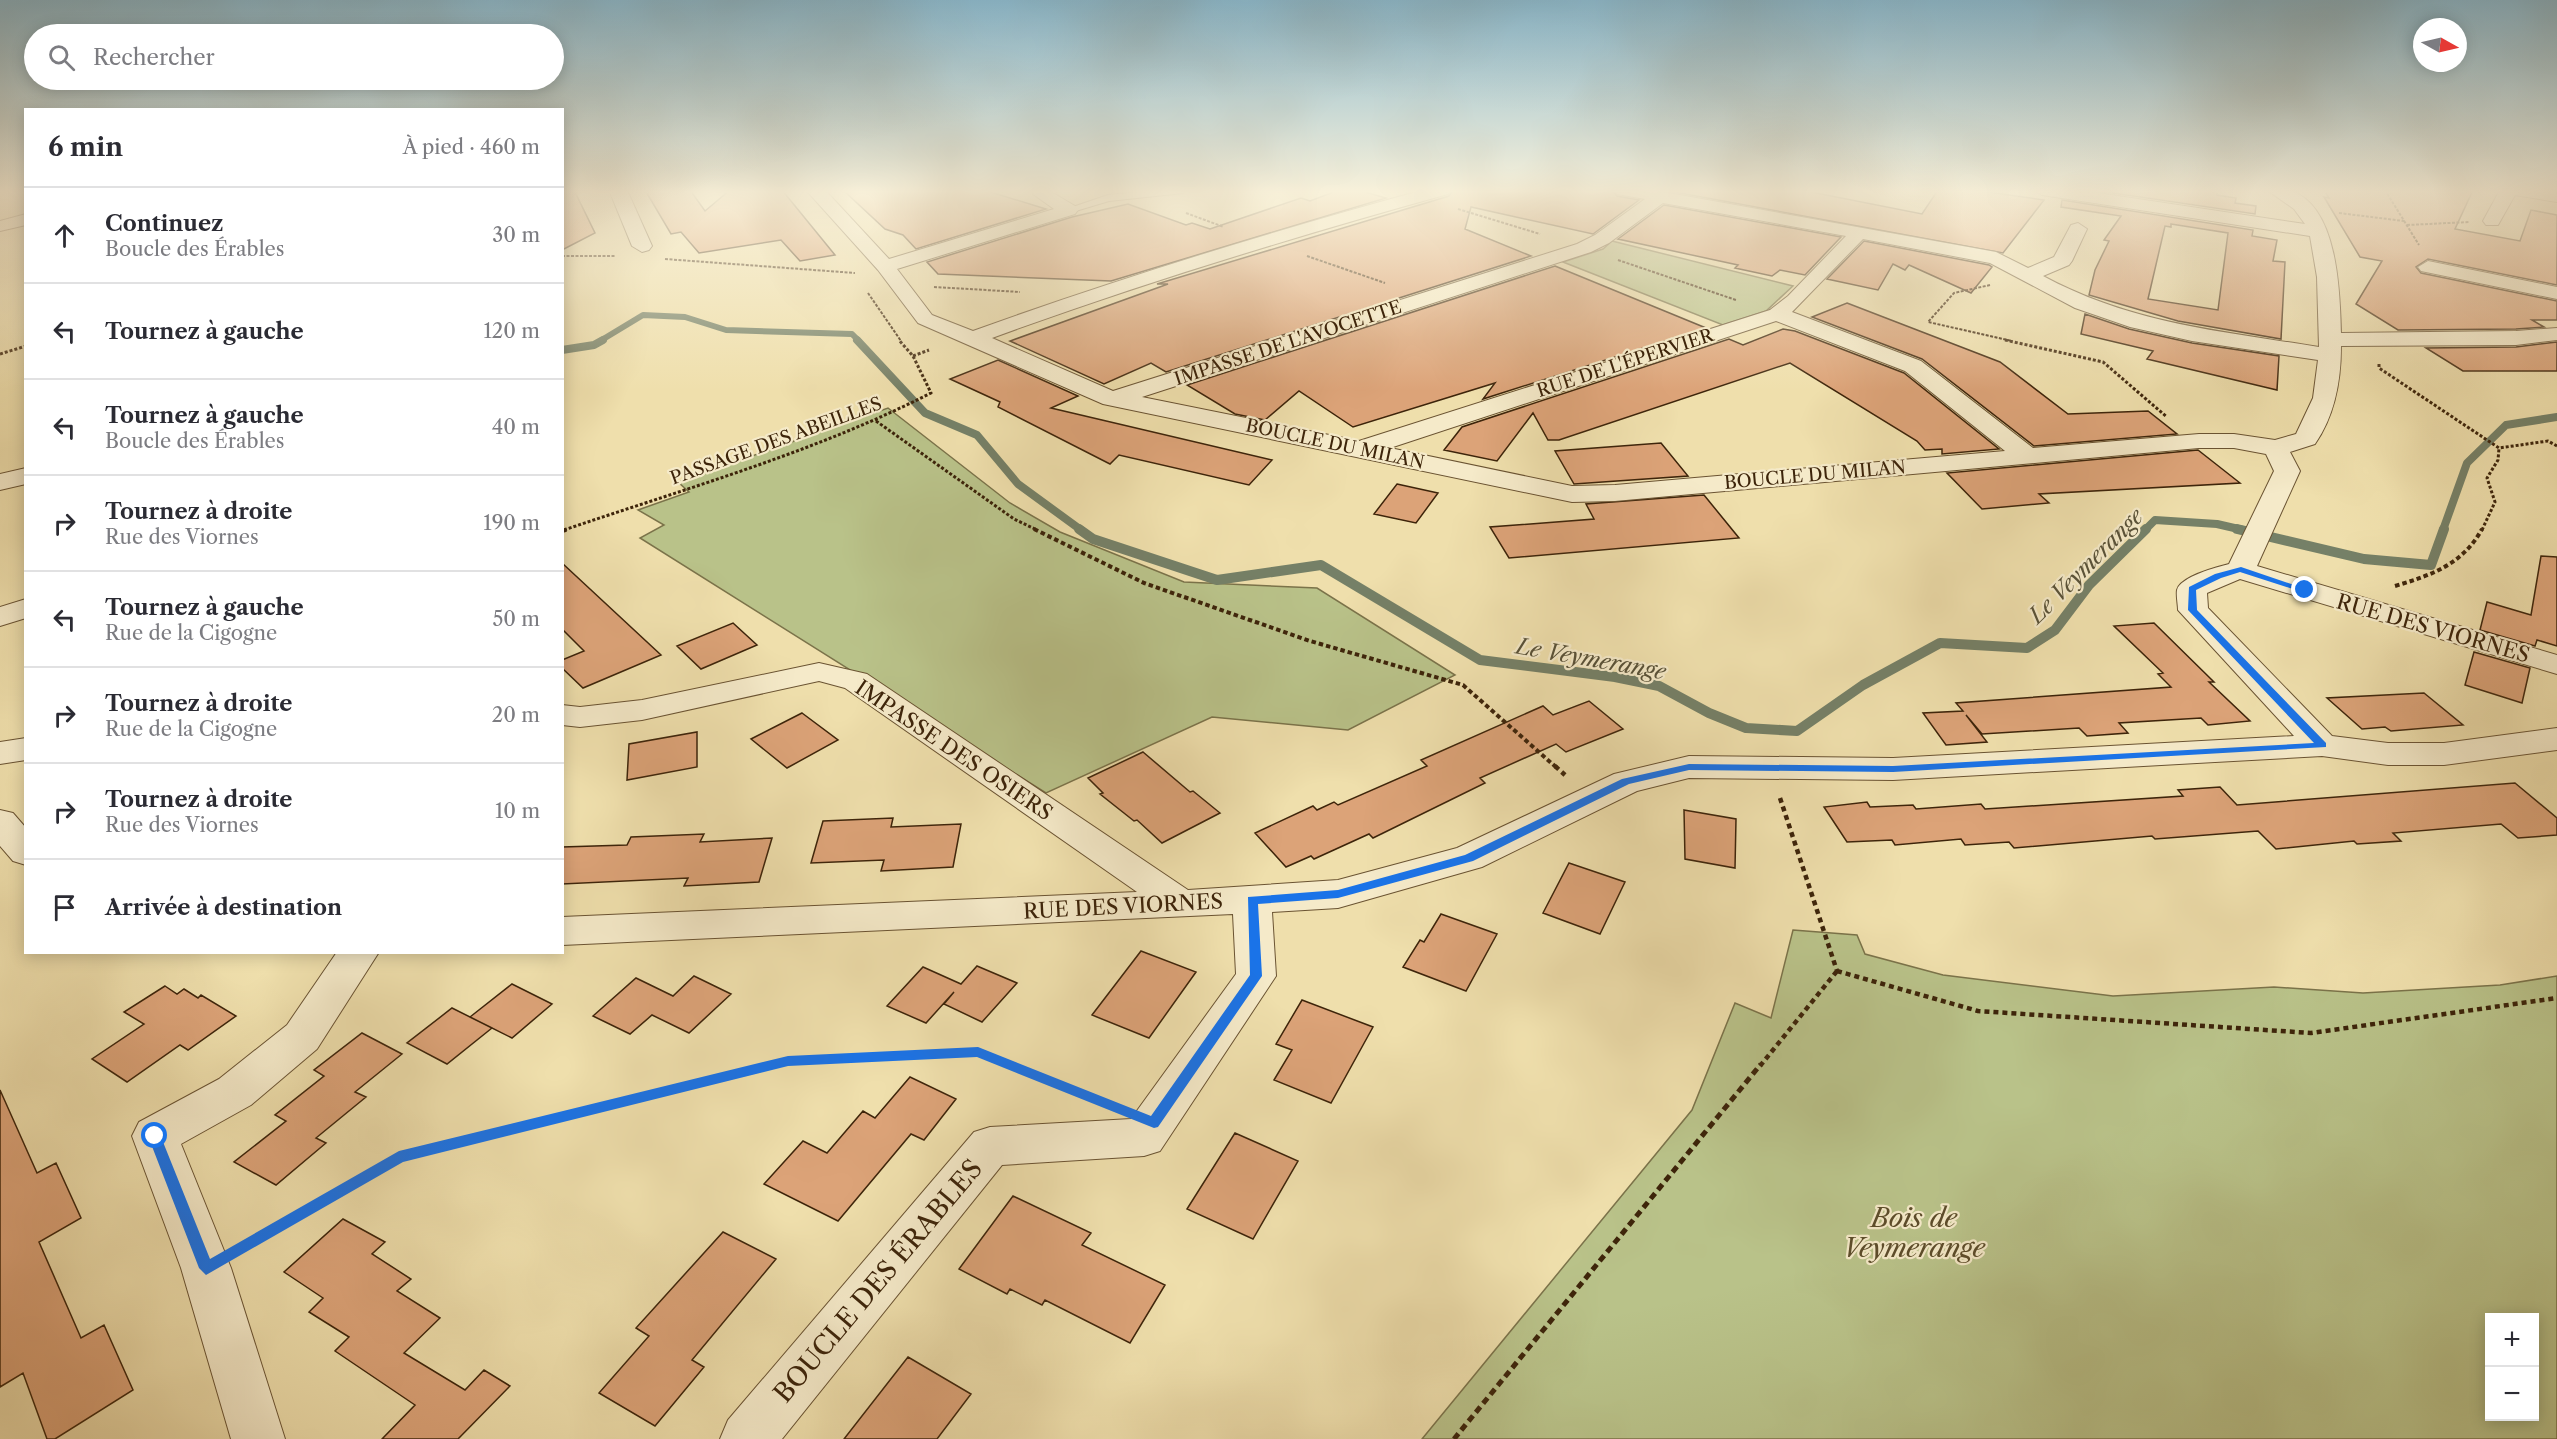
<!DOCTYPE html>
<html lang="fr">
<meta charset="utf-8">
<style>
:root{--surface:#fff;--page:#f7f7f7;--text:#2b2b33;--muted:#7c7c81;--line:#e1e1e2}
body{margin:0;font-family:"Libre Caslon Text",serif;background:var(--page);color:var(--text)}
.controls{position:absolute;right:18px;bottom:18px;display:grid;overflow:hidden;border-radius:0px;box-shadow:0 3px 15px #0003}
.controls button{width:54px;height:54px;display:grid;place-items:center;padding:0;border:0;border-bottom:2px solid var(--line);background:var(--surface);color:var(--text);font:30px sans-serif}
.compass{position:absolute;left:2413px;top:18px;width:54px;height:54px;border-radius:50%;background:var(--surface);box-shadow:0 3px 15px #0003;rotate:98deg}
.stop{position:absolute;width:18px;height:18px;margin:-14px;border:4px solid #1a73e8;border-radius:50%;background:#fff}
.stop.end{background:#1a73e8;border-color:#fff;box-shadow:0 2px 6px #0008}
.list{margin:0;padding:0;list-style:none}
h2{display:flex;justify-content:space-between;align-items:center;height:78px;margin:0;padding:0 24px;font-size:26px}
h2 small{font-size:20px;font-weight:400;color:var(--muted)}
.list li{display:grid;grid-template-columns:39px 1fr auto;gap:18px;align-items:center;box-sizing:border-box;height:96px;padding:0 24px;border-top:2px solid var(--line)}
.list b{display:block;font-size:22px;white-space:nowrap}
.list p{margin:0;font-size:20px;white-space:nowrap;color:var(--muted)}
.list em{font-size:20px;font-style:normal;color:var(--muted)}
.icon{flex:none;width:33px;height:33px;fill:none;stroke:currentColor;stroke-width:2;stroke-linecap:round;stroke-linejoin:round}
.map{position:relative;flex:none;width:2557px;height:1439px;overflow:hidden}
.search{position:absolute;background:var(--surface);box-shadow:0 3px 15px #0003;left:24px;top:24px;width:540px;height:66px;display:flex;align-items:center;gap:15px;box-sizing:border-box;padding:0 21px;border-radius:33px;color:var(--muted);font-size:22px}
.panel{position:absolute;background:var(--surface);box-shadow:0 3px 15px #0003;left:24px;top:108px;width:540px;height:846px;border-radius:0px}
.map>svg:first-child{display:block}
</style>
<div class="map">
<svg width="2557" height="1439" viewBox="0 0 2557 1439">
<rect width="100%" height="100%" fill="#efdfac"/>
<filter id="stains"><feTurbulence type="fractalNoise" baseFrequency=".00333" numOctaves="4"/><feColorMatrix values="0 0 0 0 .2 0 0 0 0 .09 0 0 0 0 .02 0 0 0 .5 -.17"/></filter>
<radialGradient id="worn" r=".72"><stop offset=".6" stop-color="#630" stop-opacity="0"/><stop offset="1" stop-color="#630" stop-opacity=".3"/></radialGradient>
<path fill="#b9c289" stroke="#7b734a" stroke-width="1.5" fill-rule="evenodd" d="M 1612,241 L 1785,284 L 1793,286 L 1766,311 L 1723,325 L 1563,262 L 1603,249 Z
M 888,408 L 1010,503 L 1060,532 L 1184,582 L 1317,588 L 1455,675 L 1348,730 L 1212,717 L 1046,793 L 640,538 L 664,525 L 638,510 L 689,492 L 678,482 Z
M 1793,930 L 1857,935 L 1865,954 L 1943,975 L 2113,996 L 2274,987 L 2363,993 L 2500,985 L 2557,976 L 2557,1439 L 1422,1439 L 1692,1110 L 1735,1003 L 1771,1018 ZM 2490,1318 L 2534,1318 L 2534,1416 L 2490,1416 Z"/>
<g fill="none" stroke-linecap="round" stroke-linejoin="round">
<path stroke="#758067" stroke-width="6" d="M 600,341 L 643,315 L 685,317 L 726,330 L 852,334 L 859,341"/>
<path stroke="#758067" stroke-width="8" d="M 857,340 L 925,413 L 977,435 L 1018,484 L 1081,530
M 562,350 L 594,345 L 603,340
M 2145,530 L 2155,520 L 2217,524 L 2243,530
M 2443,530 L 2467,463 L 2506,425 L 2557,417"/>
<path stroke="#758067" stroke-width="10" d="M 1079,529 L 1093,539 L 1217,580 L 1321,565 L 1480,660 L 1615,677 L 1659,686 L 1709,713 L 1746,728 L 1797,731 L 1863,685 L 1940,643 L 2027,648 L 2055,630 L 2089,585 L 2146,529
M 2237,529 L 2364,559 L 2431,565 L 2444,529"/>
</g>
<path fill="#dca378" stroke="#3d240a" stroke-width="1.5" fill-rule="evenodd" d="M 562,190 L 574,190 L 595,233 L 562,250 Z
M 645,190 L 690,190 L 705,211 L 730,190 L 782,190 L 835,255 L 800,261 L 781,240 L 699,253 L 681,232 L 671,234 Z
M 843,190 L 984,190 L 1046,209 L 916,249 L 903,235 L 885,229 Z
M 1339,190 L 1358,190 L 1386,198 L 1111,281 L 938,274 L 927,262 L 1072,217 L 1128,204 L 1186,225 L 1192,223 L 1210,229 L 1301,198 L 1310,201 Z
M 1453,190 L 1612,190 L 1617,196 L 1639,200 L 1593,234 L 1471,207 L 1465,229 L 1531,256 L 1166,372 L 1151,363 L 1104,384 L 1010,341 L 1168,284 L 1157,284 L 1449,196 Z
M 1664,190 L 1801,190 L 1922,214 L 1938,190 L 1974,190 L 2044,200 L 2003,253 Z
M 2093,190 L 2198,190 L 2217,193 L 2217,195 L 2236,198 L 2235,203 L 2256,206 L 2255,214 Z
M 2324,190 L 2473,190 L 2455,229 L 2520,241 L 2531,210 L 2557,215 L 2557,285 L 2428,259 L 2416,267 L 2421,273 L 2557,301 L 2557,320 L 2532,320 L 2544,327 L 2516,329 L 2398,330 L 2356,304 L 2382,261 L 2360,257 L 2324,197 L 2329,198 Z
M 2062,200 L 2253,230 L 2252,236 L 2277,240 L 2273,261 L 2285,262 L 2281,339 L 2178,321 L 2089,295 L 2095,270 L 2109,241 L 2104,240 L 2121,216 L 2061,207 ZM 2171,224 L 2228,233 L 2218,310 L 2148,299 L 2165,226 L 2171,227 Z
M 1664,205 L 1841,237 L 1805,275 L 1780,270 L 1772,276 L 1735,268 L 1738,265 L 1618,239 Z
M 1864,241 L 1989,265 L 1992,267 L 1971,293 L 1909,265 L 1905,270 L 1893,264 L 1878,290 L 1827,279 Z
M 1555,266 L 1706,328 L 1483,399 L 1495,383 L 1353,427 L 1299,391 L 1265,420 L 1235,414 L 1187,385 Z
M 1847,303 L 2000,362 L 2068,414 L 2148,411 L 2177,434 L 2034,446 L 1922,359 L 1812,317 Z
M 2085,314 L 2129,329 L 2192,343 L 2279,356 L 2277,390 L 2147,359 L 2153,351 L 2081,334 Z
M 1783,329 L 1795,331 L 1904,373 L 1999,449 L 1942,454 L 1942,449 L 1925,450 L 1917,441 L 1790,363 L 1559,440 L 1548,440 L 1533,413 L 1497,461 L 1444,450 L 1462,427 L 1729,339 L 1743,345 Z
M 2557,342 L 2557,371 L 2463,371 L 2426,348 L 2516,347 Z
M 998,360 L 1078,396 L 1051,408 L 1272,460 L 1249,485 L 1119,455 L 1110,464 L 998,407 L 1000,402 L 950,379 Z
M 1661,443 L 1688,476 L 1574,484 L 1555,451 Z
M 2198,450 L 2240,483 L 2039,494 L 2049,503 L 1982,509 L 1947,473 Z
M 1397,484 L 1438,493 L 1416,523 L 1374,514 Z
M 1704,495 L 1739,538 L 1509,558 L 1490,527 L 1594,519 L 1586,504 Z
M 2541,556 L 2557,557 L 2557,646 L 2537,640 L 2535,646 L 2480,630 L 2487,602 L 2531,615 Z
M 562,563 L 661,655 L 583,688 L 562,668 L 562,660 L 584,651 L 562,629 Z
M 733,623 L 757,645 L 701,669 L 677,646 Z
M 2154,623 L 2214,682 L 2209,682 L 2250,721 L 2208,725 L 2201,718 L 2119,723 L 2128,733 L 2087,736 L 2079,728 L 1982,734 L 1966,715 L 1987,742 L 1946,745 L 1923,713 L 1963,711 L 1956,703 L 2171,687 L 2158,674 L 2163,673 L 2114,626 Z
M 2474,652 L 2530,668 L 2522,703 L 2465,685 Z
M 2424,693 L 2463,725 L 2391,731 L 2385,727 L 2362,729 L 2327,698 Z
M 1589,701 L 1623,729 L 1566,752 L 1556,744 L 1480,778 L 1485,783 L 1373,838 L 1369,834 L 1314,859 L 1311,856 L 1286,867 L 1255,833 L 1313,806 L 1317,810 L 1334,802 L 1338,805 L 1427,766 L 1421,760 L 1543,706 L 1553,715 Z
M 802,713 L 838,740 L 787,768 L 751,739 Z
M 697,732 L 697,767 L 627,780 L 629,744 Z
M 1143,752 L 1190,792 L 1193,791 L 1220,813 L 1162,843 L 1137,820 L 1134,821 L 1100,794 L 1103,793 L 1088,778 Z
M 2515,783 L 2557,818 L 2557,835 L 2518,838 L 2501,824 L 2393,833 L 2401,841 L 2357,844 L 2354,841 L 2276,849 L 2258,831 L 2155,839 L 2152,836 L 2014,848 L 2009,842 L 1965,845 L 1961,839 L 1895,845 L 1892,840 L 1847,842 L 1824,807 L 1867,802 L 1870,807 L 1913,805 L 1916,809 L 1981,804 L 1985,809 L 2183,796 L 2178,790 L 2220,787 L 2237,805 Z
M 1684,810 L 1736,819 L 1735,868 L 1685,859 Z
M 893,818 L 891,827 L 961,824 L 953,867 L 881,871 L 884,860 L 811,863 L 823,821 Z
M 704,834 L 700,842 L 772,838 L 759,882 L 684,886 L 688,878 L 562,884 L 562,847 L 627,845 L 631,837 Z
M 1569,863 L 1625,882 L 1600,934 L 1543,913 Z
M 1441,914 L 1497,934 L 1466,991 L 1403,967 L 1420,940 L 1424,942 Z
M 1141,951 L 1196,972 L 1149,1038 L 1092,1015 Z
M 977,966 L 1017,983 L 982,1022 L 944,1004 L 954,992 L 926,1023 L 887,1006 L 923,967 L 961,984 Z
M 694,976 L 731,994 L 689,1033 L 652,1015 L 630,1034 L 593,1016 L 636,978 L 673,996 Z
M 512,984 L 552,1004 L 512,1038 L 470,1017 Z
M 165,986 L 177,994 L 184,989 L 198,998 L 201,995 L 236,1016 L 188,1050 L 180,1045 L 127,1082 L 92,1059 L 144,1024 L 124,1012 Z
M 1302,1000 L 1373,1027 L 1331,1103 L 1274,1080 L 1292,1050 L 1276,1044 Z
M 452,1008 L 492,1028 L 447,1064 L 407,1043 Z
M 362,1033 L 402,1054 L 355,1092 L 366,1097 L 316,1138 L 326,1143 L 276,1185 L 234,1162 L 286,1121 L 275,1115 L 324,1076 L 314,1070 Z
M 910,1077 L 956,1099 L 924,1140 L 911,1134 L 838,1221 L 764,1184 L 803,1141 L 827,1153 L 863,1111 L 875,1118 Z
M 0,1090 L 37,1173 L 56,1163 L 81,1218 L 39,1242 L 81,1338 L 104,1325 L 133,1390 L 55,1439 L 47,1439 L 23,1373 L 0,1387 Z
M 1235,1133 L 1298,1161 L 1253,1239 L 1187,1209 Z
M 1013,1196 L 1091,1233 L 1082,1245 L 1165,1285 L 1130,1343 L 1045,1300 L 1042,1305 L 1010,1289 L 1007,1294 L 959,1269 Z
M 343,1219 L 385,1242 L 372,1254 L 411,1279 L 397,1291 L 440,1318 L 404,1353 L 465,1390 L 484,1370 L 510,1386 L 458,1439 L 382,1439 L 415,1405 L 335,1351 L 349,1337 L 309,1312 L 323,1298 L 284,1272 Z
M 723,1232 L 776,1259 L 692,1360 L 704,1367 L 655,1426 L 599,1393 L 649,1336 L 636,1328 Z
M 908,1357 L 971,1394 L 937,1439 L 844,1439 Z"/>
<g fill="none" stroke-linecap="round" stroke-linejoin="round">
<defs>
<path id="service" d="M 1157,190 L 1188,190 L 1183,193 L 1109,201 L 1069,213 L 1064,210 L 1108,195 Z"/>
<path id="minor" d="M 609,190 L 627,190 L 652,246 L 649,250 L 642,252 L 632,246 Z
M 806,190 L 825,190 L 889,259 L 1054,209 L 1033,194 L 1036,190 L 1048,190 L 1075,206 L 1078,210 L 1075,214 L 897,269 L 932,315 L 973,331 C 1122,277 1271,232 1423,190 L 1451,190 L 1448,194 C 1294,237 1142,283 992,338 L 1113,391 L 1577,244 L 1595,235 L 1645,199 L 1617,194 L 1614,190 L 1652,190 L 1996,252 L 2028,268 L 2054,257 L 2071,225 L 2078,223 L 2087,229 L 2072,261 L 2069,265 L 2043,276 C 2132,324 2221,331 2319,347 L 2317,277 L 2310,236 L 2042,195 L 2033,190 L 2078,190 L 2305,224 L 2294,209 L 2267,190 C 2274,190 2284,188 2291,191 C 2338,206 2340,293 2341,333 L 2516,331 L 2557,328 L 2557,340 L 2516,345 L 2341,346 C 2341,381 2335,415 2315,444 L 2290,452 L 2300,471 L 2257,566 L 2557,655 L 2557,674 L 2240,579 L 2207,593 L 2208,608 L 2332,736 L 2388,743 L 2444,743 L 2557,728 L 2557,750 L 2444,765 L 2388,765 L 2322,756 L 1893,780 L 1689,778 L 1637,791 L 1482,867 L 1338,908 L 1272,912 L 1276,976 L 1160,1151 L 1144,1156 L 1002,1165 L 782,1439 L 720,1439 L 728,1420 L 974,1132 L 990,1127 L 1131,1119 L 1236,974 L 1233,914 L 562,945 L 562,917 L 1137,892 L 845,688 L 819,681 L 642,720 L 580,727 L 562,725 L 562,705 L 580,707 L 642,700 L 819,663 L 867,674 L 1188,890 L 1338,880 L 1457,848 L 1614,774 L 1689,756 L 1893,758 L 2294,736 L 2178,610 C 2178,604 2176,596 2177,590 C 2180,577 2217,567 2229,564 L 2274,471 L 2266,454 L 2234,448 L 2199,448 L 1615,501 L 1572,502 L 1103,404 L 918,323 L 878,270 ZM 1663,203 L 1846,236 L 1788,296 L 1770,310 L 1359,441 L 1142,397 L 1591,252 L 1609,243 ZM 1863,239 L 1990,263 L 2075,308 L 2130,327 L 2192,341 L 2318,360 L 2313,398 L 2296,434 L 2275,440 L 2234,434 L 2199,434 L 2033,448 L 1921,361 L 1792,312 ZM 1776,321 L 1905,371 L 2005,451 L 1615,485 L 1572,486 L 1390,448 Z
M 2500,190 L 2557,192 L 2557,202 L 2515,195 L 2498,225 L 2486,225 L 2483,221 Z
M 26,214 L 26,225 L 0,231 L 0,221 Z
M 2428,261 L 2557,287 L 2557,299 L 2421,271 L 2418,267 Z
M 26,468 L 26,484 L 0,490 L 0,474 Z
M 26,599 L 26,618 L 0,626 L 0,607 Z
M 26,738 L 26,760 L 0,764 L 0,742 Z
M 0,810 L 13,813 L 26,828 L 26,865 L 13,861 L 0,846 Z
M 337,952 L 379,952 L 317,1049 L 251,1105 L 181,1144 L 231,1268 L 285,1439 L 231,1439 L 181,1268 L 132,1136 L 139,1122 L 219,1079 L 287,1025 Z"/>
</defs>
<use href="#service" stroke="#6a5332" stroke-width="2"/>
<use href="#minor" stroke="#6a5332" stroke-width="2"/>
<path stroke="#3d240a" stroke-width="2" stroke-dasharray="3 1.5" stroke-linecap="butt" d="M 2385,190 L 2419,245
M 1458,209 L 1540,234
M 1186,213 L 1224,227
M 2339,213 L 2404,221
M 2407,225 L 2469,222
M 562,256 L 616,256
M 1307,256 L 1385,283
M 665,259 L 855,273
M 1618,260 L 1736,300
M 1990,285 L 1954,293 L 1928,322 L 2012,341
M 934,287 L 1020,292
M 868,293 L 901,341"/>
<path stroke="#3d240a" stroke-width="3" stroke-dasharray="3 2" stroke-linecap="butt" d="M 2005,340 L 2103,362 L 2167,417
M 0,354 L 26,346
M 913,356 L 929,350
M 2379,364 L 2379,368 L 2499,448 L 2548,441 L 2557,446
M 876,421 L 1014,519 L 1037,530
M 564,530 C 687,488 815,452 931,393 L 913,356 L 899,340
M 2482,530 L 2495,502 L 2487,478 L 2498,460 L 2499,448"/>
<path stroke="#3d240a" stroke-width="4" stroke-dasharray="4.5 3" stroke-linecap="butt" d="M 1034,529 L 1144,583 L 1310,641 L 1463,685 L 1557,768
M 562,531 L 569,529
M 2395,586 C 2432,575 2463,564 2482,529"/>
<path stroke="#3d240a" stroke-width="4.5" stroke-dasharray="5 4" stroke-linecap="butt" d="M 1555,766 L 1565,775
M 1780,798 L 1837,971
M 1837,971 L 1978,1011 L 2311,1033 L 2557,998
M 770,1066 L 788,1061 L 978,1052 L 1012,1066
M 1760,1066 L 1837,971"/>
<path stroke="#3d240a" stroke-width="5" stroke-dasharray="7 4.5" stroke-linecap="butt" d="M 1008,1064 L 1097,1100
M 241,1248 L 399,1157 L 776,1064
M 1454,1439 L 1761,1064"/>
<use href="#service" fill="#f5eac9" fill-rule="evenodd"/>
<use href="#minor" fill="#f5eac9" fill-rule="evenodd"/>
</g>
<linearGradient id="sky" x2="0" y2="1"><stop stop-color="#89b8cd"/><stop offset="0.49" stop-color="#f8f1da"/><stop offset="1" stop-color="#f8f1da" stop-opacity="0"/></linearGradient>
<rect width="2557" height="391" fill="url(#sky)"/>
<path fill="#1a73e8" d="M 2241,567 L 2309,590 L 2302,592 L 2240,572 L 2221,578 L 2196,590 L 2197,610 L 2326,743 L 2326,747 L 1893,772 L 1689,770 L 1629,784 L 1473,861 L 1338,898 L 1258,904 L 1262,976 L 1158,1127 L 1154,1128 L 977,1057 L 788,1066 L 403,1162 L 206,1275 L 199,1268 L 148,1136 L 155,1130 L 159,1132 L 210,1259 L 399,1151 L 788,1056 L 978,1047 L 1151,1116 L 1250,975 L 1248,897 L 1338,890 L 1465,855 L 1622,779 L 1689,764 L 1893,766 L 2314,743 L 2188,610 L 2189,587 L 2215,574 Z"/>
<g text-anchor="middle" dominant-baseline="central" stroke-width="4.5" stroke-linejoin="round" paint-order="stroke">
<g font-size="18" fill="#3d240a" stroke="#f5eac9">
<text transform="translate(1288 343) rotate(-18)">IMPASSE DE L'AVOCETTE</text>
<text transform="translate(1625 363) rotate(-18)">RUE DE L'ÉPERVIER</text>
<text transform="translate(776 441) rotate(-20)">PASSAGE DES ABEILLES</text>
<text transform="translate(1335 444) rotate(12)">BOUCLE DU MILAN</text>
<text transform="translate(1815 475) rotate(-5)">BOUCLE DU MILAN</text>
</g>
<g font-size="21" fill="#3d240a" stroke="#f5eac9">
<text transform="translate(2433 628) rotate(16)">RUE DES VIORNES</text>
<text transform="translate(954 750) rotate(34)">IMPASSE DES OSIERS</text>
<text transform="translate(1123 906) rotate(-3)">RUE DES VIORNES</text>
</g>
<g font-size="22" font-style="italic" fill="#595238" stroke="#f5eac9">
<text transform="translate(2086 566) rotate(-45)">Le Veymerange</text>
<text transform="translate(1591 659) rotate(10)">Le Veymerange</text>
</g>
<g font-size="26" font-style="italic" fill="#5c4c2a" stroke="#f5eac9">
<text x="1914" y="1218">Bois de<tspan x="1914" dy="30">Veymerange</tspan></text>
</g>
<g font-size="26" fill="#3d240a" stroke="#f5eac9">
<text transform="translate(878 1281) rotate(-50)">BOUCLE DES ÉRABLES</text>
</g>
</g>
<rect width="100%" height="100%" filter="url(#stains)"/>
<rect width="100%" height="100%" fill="url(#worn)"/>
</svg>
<div class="controls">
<button>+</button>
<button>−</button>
</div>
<svg class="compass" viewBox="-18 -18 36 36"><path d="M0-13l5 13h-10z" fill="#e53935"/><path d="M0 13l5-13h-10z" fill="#7c7c81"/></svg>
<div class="stop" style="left:155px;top:1136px"></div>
<div class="stop end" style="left:2305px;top:590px"></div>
<div class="search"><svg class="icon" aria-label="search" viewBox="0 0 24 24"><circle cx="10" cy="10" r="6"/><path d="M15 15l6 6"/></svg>Rechercher</div>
<section class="panel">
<h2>6 min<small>À pied · 460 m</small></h2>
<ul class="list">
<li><svg class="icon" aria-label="ahead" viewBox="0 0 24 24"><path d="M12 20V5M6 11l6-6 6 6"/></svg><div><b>Continuez</b><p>Boucle des Érables</p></div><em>30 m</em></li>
<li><svg class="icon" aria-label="left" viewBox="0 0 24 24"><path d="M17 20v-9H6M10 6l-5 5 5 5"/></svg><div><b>Tournez à gauche</b></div><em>120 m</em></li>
<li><svg class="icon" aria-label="left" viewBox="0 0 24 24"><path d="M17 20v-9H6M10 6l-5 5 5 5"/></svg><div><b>Tournez à gauche</b><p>Boucle des Érables</p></div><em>40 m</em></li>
<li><svg class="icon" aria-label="right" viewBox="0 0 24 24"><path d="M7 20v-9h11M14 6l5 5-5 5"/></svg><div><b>Tournez à droite</b><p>Rue des Viornes</p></div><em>190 m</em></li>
<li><svg class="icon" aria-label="left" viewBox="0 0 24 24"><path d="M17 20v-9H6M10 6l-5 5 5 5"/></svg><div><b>Tournez à gauche</b><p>Rue de la Cigogne</p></div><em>50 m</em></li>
<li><svg class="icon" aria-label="right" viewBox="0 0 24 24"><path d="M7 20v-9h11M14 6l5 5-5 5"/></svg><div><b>Tournez à droite</b><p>Rue de la Cigogne</p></div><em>20 m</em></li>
<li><svg class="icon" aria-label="right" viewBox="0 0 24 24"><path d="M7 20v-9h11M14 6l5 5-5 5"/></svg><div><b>Tournez à droite</b><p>Rue des Viornes</p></div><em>10 m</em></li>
<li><svg class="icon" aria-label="arrive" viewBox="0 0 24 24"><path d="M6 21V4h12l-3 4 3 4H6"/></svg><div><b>Arrivée à destination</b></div></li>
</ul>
</section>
</div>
